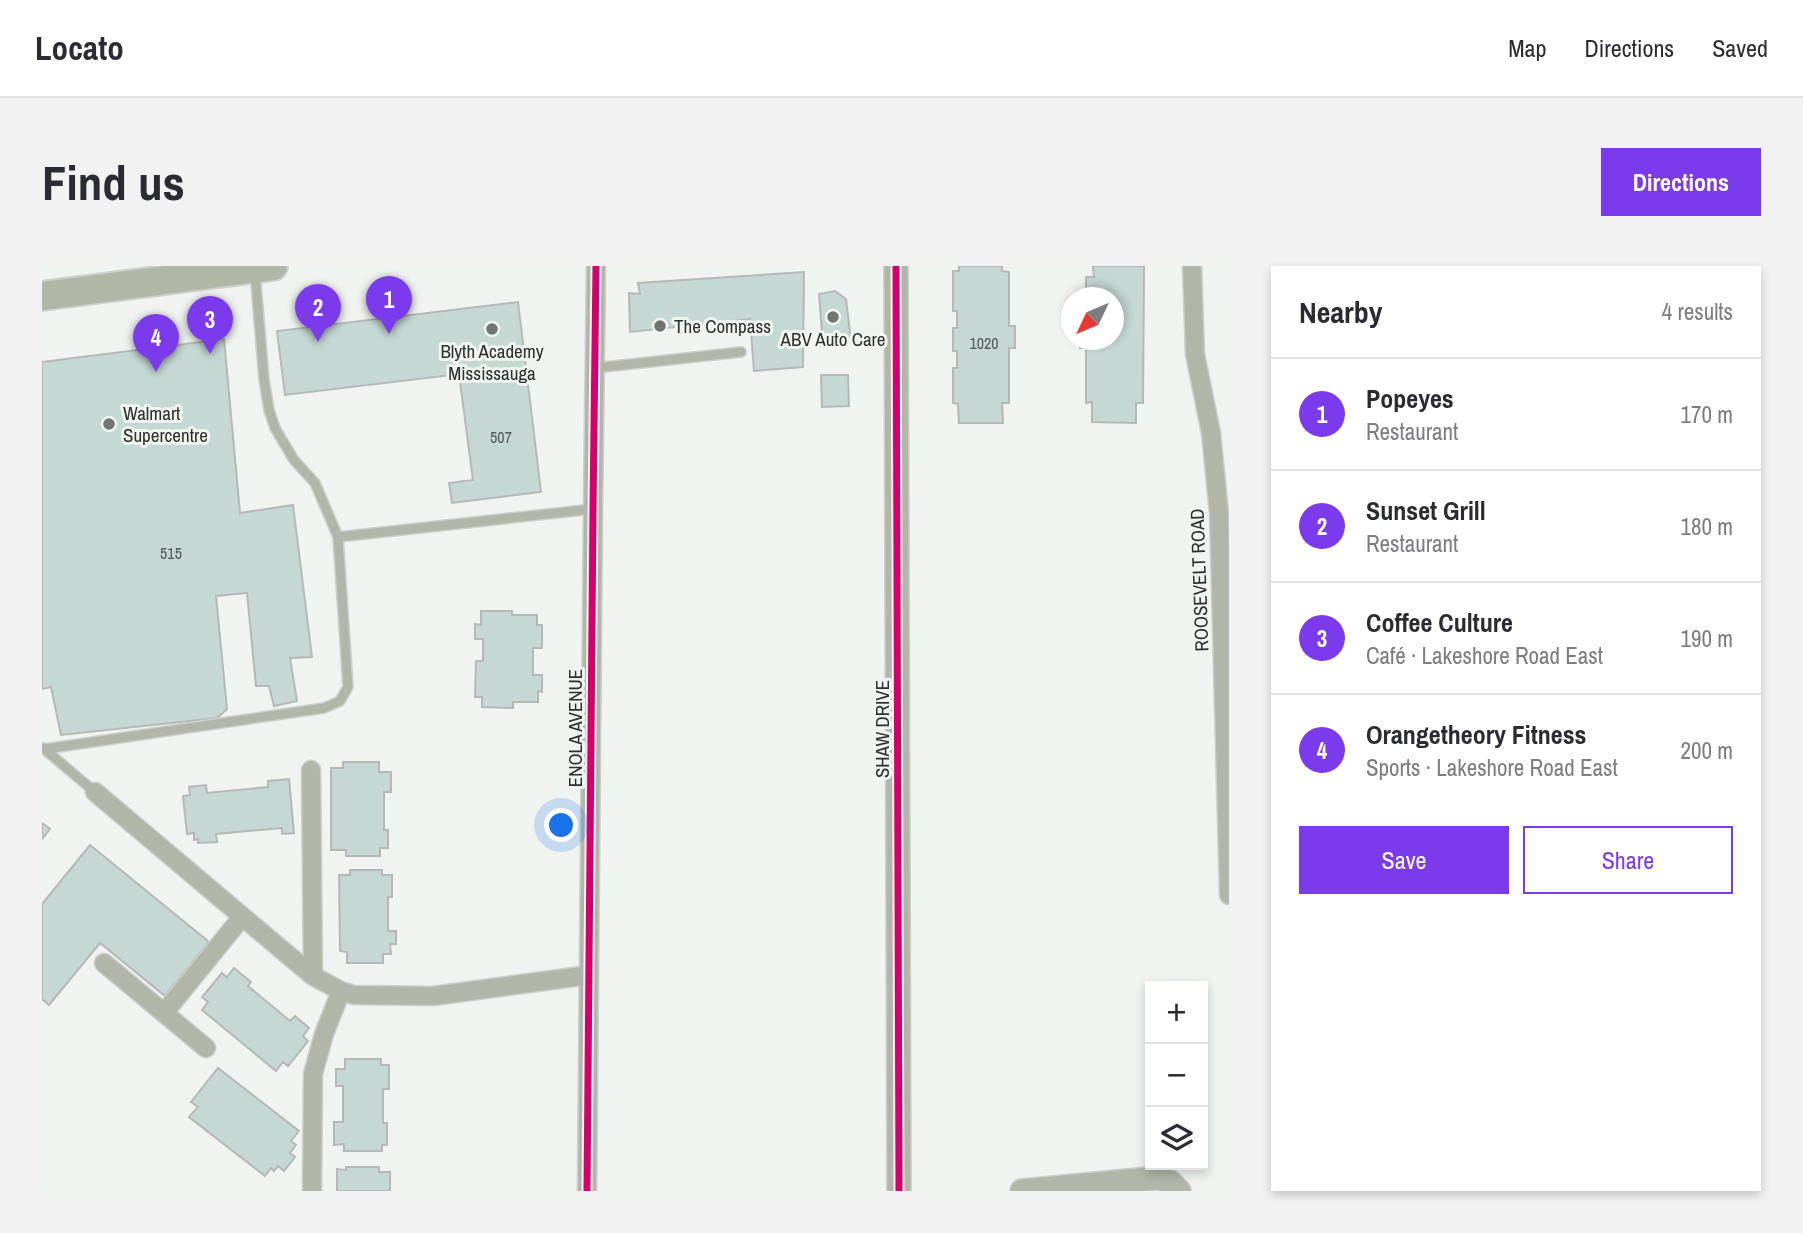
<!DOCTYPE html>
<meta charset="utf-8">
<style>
:root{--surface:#fff;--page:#f2f2f3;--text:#2b2b33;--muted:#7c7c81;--line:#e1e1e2;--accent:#7c3aed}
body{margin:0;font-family:"Archivo Narrow",sans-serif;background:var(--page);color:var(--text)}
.controls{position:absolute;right:21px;bottom:21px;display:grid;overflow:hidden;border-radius:0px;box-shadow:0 4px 10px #0003}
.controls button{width:63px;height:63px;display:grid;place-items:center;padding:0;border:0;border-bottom:2px solid var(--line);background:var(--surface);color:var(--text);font:35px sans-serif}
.compass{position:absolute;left:1019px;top:21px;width:63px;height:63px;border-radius:50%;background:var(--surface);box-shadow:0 4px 10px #0003;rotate:226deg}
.you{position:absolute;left:520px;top:560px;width:24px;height:24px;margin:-18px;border:5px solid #fff;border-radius:50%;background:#1a73e8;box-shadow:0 0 0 10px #1a73e833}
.badge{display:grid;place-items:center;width:46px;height:46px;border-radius:50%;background:var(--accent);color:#fff;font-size:23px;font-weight:700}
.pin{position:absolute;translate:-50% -58px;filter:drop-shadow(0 2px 4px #0008)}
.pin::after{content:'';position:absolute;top:37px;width:24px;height:21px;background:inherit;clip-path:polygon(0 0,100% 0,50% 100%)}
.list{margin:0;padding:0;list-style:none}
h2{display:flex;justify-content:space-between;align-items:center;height:91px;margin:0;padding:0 28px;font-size:30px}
h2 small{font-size:23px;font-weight:400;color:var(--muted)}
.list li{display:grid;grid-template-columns:46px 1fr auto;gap:21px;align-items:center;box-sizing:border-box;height:112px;padding:0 28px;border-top:2px solid var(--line)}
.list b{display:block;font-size:26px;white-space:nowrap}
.list p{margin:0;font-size:23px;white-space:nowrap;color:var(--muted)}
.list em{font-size:23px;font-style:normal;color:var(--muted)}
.actions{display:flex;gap:14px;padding:21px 28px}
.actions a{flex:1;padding:16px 0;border:2px solid var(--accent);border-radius:0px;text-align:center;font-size:24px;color:var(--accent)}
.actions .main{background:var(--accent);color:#fff}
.icon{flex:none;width:38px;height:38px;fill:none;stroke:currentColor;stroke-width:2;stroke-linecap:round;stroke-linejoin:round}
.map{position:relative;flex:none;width:1187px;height:925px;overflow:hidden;border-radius:0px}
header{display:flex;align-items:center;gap:42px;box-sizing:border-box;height:98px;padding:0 35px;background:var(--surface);border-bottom:2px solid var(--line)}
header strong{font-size:33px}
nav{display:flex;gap:38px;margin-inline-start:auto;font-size:24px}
.intro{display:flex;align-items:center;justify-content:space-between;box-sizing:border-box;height:168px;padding:0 42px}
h1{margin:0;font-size:49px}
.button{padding:18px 32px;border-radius:0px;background:var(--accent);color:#fff;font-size:24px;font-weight:700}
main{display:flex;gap:42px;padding:0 42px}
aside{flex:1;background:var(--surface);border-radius:0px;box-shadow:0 4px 10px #0003}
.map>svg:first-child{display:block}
</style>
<header>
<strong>Locato</strong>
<nav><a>Map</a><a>Directions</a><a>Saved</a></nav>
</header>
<div class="intro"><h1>Find us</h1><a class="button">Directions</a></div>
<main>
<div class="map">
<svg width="1187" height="925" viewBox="0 0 1187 925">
<rect width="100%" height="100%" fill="#f0f4f1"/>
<path fill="#c5d8d3" stroke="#b5b8b7" stroke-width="2" d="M 917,0 L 960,0 L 960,5 L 967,6 L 967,60 L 973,60 L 973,82 L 967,82 L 967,137 L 960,137 L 961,157 L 917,157 L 916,138 L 911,137 L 911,102 L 915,102 L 915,85 L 911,85 L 911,62 L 915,62 L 915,45 L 911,45 L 911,5 L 917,5 Z
M 1051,0 L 1102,0 L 1101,137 L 1094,137 L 1094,157 L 1050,156 L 1050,136 L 1044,137 L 1044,82 L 1038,82 L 1038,74 L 1072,74 L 1072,32 L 1044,32 L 1044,11 L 1052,11 Z
M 762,6 L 761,101 L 712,105 L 708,53 L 588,66 L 587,27 L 598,28 L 596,17 Z
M 793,25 L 804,33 L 809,75 L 779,80 L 777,66 L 780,66 L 777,28 Z
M 476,36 L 499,226 L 410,237 L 407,217 L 431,214 L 417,108 L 243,129 L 235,65 Z
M 182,73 L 198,247 L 251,239 L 270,391 L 248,392 L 255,435 L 232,440 L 227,420 L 214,420 L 205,327 L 174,330 L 185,443 L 175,452 L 19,469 L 9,421 L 0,423 L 0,96 Z
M 779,109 L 806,109 L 807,140 L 780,141 Z
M 439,345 L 470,345 L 470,349 L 495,349 L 495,359 L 500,359 L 500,382 L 491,382 L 491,409 L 500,409 L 500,426 L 496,425 L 496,436 L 471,436 L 471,442 L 440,441 L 440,431 L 433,431 L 434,395 L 441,395 L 441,373 L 433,373 L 433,358 L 439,359 Z
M 301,496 L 337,496 L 337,506 L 349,506 L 349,526 L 342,526 L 342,564 L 346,564 L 346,582 L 338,582 L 338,590 L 304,590 L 304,584 L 289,584 L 289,502 L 301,502 Z
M 247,513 L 252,567 L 240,568 L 240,562 L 174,568 L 175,576 L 156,577 L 156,573 L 152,574 L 152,567 L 145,568 L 141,530 L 148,529 L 147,521 L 164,519 L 165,527 L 226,521 L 226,515 Z
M 0,557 L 8,563 L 0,573 Z
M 48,579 L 167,676 L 123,730 L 58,677 L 7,739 L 0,733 L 0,638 Z
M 308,604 L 340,604 L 340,609 L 350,609 L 350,631 L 346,631 L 346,665 L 354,665 L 354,678 L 348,678 L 349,688 L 341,688 L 341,697 L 305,697 L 305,686 L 298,685 L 297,609 L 308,609 Z
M 192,702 L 209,716 L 206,720 L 248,755 L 253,750 L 267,762 L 261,770 L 266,775 L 246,800 L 241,796 L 234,805 L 160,744 L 166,736 L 160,731 L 180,707 L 185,711 Z
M 303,793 L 339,793 L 339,799 L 347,799 L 347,823 L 341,823 L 341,857 L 345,857 L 345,879 L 340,879 L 340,885 L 302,885 L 302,878 L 292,879 L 292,856 L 301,856 L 301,820 L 294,820 L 294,803 L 303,803 Z
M 176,802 L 257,865 L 249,875 L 254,879 L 248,887 L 253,891 L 242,905 L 236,900 L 232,905 L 229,902 L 223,910 L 147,851 L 156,841 L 149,836 Z
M 304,901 L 337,901 L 337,906 L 348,906 L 348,925 L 295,925 L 295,903 L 304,904 Z"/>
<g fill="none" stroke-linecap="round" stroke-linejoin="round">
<defs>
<path id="service" d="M 553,102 L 699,86
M 296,271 L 551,243
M 1,482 L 53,526
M 3,483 L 282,442 L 298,435 L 306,421 L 296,271 L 273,217 L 252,194 L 233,162 L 227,144 L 222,113 L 213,6"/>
<path id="minor" d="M 1150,0 L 1153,88 L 1169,167 L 1177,247 L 1187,629
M 269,504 L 271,710
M 53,526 L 271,710 L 299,725 L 312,729 L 391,730 L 547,709
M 62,697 L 164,782
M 122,747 L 200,651
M 270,925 L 271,808 L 282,768 L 299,725
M 545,925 L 551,243 L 554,0"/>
<path id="tertiary" d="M 854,0 L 857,925
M 980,925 L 1117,912 L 1128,916 L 1137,925"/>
<path id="primary" d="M 0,30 L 231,0"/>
</defs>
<use href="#service" stroke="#ced0ce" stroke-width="12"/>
<use href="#minor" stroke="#ced0ce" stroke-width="21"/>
<use href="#tertiary" stroke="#ced0ce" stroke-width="26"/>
<use href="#primary" stroke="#ced0ce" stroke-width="32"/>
<use href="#service" stroke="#b1b6a8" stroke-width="9"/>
<use href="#minor" stroke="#b1b6a8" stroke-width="18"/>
<use href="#tertiary" stroke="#b1b6a8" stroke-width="23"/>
<use href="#primary" stroke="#b1b7a6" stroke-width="28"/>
<defs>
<path id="cycleway" d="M 854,0 L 857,925
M 545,925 L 551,243 L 554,0"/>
</defs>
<use href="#cycleway" stroke="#eff5f0" stroke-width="11"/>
<use href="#cycleway" stroke="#d6006c" stroke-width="7"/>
</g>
<g fill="#717572" stroke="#eff5f0" stroke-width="2.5">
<circle cx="791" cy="51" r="7"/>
<circle cx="618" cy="60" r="7"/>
<circle cx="450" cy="63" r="7"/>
<circle cx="67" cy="158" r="7"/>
</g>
<g text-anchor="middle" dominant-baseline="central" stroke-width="6" stroke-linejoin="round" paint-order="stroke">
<g font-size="16" fill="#535a57">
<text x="942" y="77">1020</text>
<text x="459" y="171">507</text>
<text x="129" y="287">515</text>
</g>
<g font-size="19" fill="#2d302e" stroke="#eff5f0" text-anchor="start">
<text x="632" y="60">The Compass</text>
<text x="791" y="73" text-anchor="middle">ABV Auto Care</text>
<text x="450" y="85" text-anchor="middle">Blyth Academy<tspan x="450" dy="22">Mississauga</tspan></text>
<text x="81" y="147">Walmart<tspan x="81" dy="22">Supercentre</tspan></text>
</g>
<g font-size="19" fill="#2d302e" stroke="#eff5f0">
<text transform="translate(1157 314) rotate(-92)">ROOSEVELT ROAD</text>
<text transform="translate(533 462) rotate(-90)">ENOLA AVENUE</text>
<text transform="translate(840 463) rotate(-90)">SHAW DRIVE</text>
</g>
</g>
</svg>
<div class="controls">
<button>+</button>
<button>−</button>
<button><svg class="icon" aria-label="layers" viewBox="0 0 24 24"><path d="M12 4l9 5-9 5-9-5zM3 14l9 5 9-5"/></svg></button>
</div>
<svg class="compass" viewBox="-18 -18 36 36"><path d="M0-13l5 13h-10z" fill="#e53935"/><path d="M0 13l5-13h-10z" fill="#7c7c81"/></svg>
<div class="you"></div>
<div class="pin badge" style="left:347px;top:68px">1</div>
<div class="pin badge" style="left:276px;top:76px">2</div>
<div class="pin badge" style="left:168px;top:88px">3</div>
<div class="pin badge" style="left:114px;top:106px">4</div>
</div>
<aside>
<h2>Nearby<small>4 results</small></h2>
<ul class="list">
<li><span class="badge">1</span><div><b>Popeyes</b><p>Restaurant</p></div><em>170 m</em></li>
<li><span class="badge">2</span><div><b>Sunset Grill</b><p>Restaurant</p></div><em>180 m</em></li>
<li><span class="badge">3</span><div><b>Coffee Culture</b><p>Café · Lakeshore Road East</p></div><em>190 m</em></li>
<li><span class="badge">4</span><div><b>Orangetheory Fitness</b><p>Sports · Lakeshore Road East</p></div><em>200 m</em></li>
</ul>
<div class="actions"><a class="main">Save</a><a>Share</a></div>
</aside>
</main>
